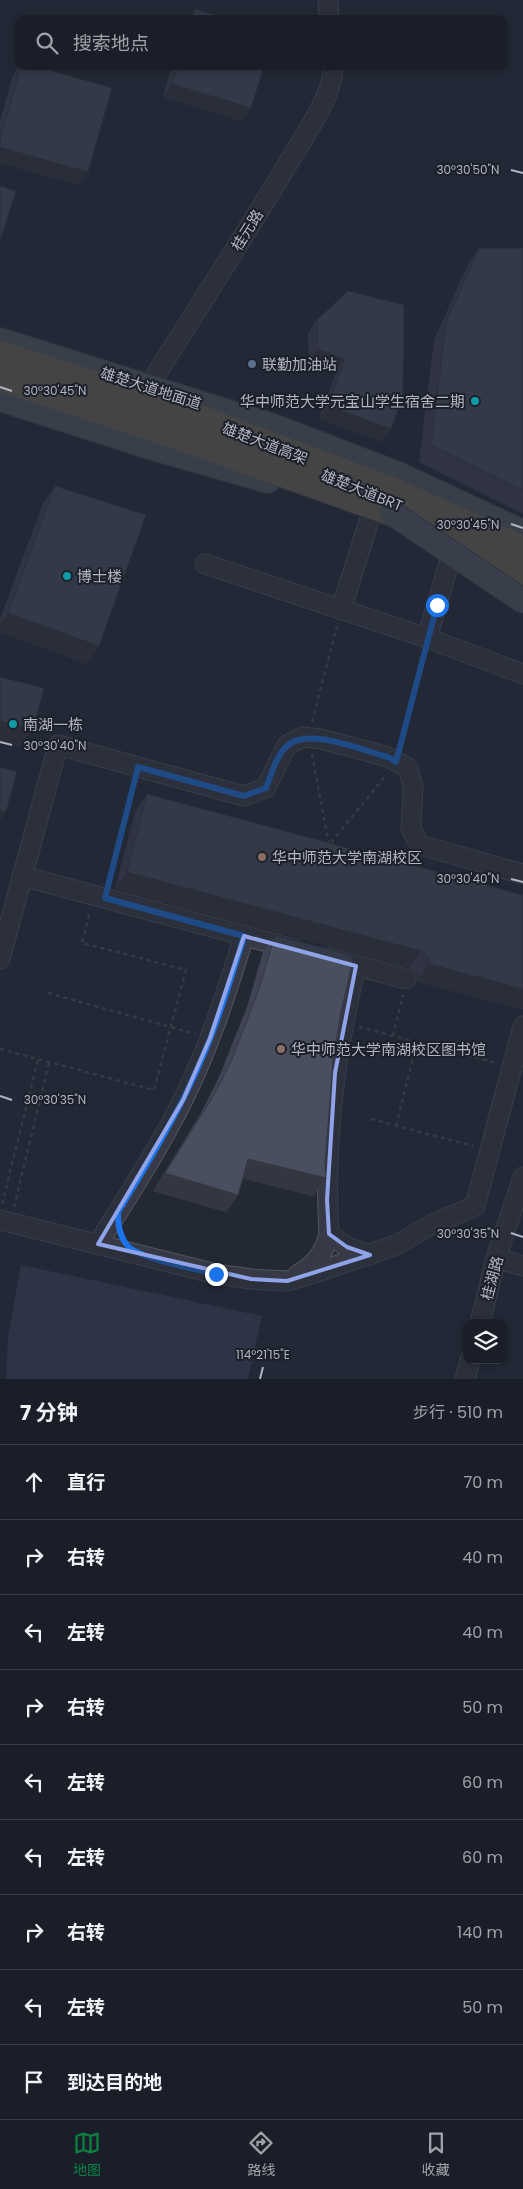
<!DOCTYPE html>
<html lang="zh">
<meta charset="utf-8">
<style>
:root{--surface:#1a1e28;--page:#232730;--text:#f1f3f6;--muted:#9fa2a8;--line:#383c45;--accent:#0b8043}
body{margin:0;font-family:Poppins,"Noto Sans SC",sans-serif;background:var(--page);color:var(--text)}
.controls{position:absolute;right:15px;bottom:15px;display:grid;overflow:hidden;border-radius:10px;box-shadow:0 2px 8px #0003}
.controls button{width:45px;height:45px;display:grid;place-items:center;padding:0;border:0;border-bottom:1px solid var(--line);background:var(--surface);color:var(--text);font:25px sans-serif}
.stop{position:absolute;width:15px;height:15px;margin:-11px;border:4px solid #1a73e8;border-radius:50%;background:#fff}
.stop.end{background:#1a73e8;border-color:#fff;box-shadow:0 1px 5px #0008}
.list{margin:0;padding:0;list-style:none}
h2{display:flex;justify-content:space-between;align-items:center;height:65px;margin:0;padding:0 20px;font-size:21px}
h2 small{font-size:16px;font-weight:400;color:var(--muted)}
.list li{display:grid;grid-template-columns:32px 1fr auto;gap:15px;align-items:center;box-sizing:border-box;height:75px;padding:0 20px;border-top:1px solid var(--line)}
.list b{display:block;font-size:19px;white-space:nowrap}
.list em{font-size:16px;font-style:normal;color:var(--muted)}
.icon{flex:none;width:28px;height:28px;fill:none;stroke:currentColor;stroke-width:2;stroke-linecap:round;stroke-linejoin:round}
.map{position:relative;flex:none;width:523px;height:1379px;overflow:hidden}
.search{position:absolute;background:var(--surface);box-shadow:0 2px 8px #0003;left:15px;right:15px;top:15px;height:55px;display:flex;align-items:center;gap:12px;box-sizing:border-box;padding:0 18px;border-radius:10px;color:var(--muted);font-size:19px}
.sheet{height:740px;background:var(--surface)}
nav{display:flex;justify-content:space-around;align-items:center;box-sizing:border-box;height:70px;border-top:1px solid var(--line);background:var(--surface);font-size:14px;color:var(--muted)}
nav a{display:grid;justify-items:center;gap:2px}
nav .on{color:var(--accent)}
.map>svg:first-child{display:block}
</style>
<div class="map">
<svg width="523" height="1379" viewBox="0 0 523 1379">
<rect width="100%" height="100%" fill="#232835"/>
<path fill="#3b435c" d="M 21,1265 L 262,1316 L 248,1379 L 6,1379 L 8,1336 Z"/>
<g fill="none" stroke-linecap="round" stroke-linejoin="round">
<defs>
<path id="minor" d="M 328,0 L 329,19
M 148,387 C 195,313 242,240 287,165 C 301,141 335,93 333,66
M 205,564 L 427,638 L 523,674
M 341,610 L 370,518
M 427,638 L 452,553
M 22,876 L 294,949
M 328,958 L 406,979
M 0,959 L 58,745 L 244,796 L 266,788 L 287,745 L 303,737 L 321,739 L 388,757 L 408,768 L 413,786 L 411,829 L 420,845 L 523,874
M 356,966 C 335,1054 323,1143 329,1234 L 347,1247 L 370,1255
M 0,1220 L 216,1274 L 251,1279 L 287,1281 L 318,1272 L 396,1245 L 431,1225 L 475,1206 L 523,1026
M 98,1244 C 127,1197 158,1150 183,1100 C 209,1047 227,992 244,936
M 496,1258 L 523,1266
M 297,1275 C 314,1266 325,1252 329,1234
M 480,1323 L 496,1258 L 523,1177
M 465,1379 L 470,1360"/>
<path id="major" d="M 0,340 L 273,426 L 398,474 L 523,532
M 0,399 L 156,449 L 268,481"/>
<path id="highway" d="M 0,354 L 194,416 L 394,491 L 523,549
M 0,378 L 179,437 L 392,513 L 523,573"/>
</defs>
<use href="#minor" stroke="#515561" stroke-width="21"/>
<use href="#major" stroke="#40444f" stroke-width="26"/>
<use href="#highway" stroke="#414551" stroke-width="28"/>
<path stroke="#475358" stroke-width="2.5" stroke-dasharray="4 4" stroke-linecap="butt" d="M 312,722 L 337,626
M 401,745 L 423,653
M 312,754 L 329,845 L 387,774
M 109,882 L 134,784
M 48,993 L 196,1034
M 359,1027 L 497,1063
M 393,1036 L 403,995
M 0,1049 L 154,1090 L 186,970 L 82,943 L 90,911
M 371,1119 L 474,1146
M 396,1126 L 417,1042
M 2,1204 L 38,1060
M 14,1207 L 49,1063"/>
<use href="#minor" stroke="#373a46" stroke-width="19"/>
<use href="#major" stroke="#555966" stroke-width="24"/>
<use href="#highway" stroke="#6b6655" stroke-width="26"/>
<defs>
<path id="major-bridge" d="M 392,513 L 523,601"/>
</defs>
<use href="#major-bridge" stroke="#40444f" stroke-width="26" stroke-linecap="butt"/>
<use href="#major-bridge" stroke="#555966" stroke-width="24"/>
</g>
<path fill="#404452" d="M 195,9 L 228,19 L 188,19 Z
M 20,66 L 21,66 L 88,172 L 79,185 L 0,163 L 0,121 L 13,75 Z
M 172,66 L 264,66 L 251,108 L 242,121 L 163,97 Z
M 479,248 L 523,248 L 523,514 L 419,462 L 434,340 L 467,266 Z
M 348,291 L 382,442 L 319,419 L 336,372 L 309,362 L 308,333 L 317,320 Z
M 55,486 L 99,646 L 87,664 L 0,632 L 0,619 L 43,503 Z
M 147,794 L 523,895 L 417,982 L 417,976 L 409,968 L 115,889 L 135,812 Z
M 275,935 L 341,1012 L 333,1060 L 325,1164 L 326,1178 L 313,1196 L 243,1178 L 238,1195 L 226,1212 L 153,1191 L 201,1113 L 219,1077 L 247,1007 L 263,952 Z"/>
<path fill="#343742" d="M 172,84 L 251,108 L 242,121 L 163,97 Z
M 0,147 L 88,172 L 79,185 L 0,163 Z
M 318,349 L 345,359 L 336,372 L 309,362 Z
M 328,406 L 391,429 L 382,442 L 319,419 Z
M 8,613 L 99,646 L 87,664 L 0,632 L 0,624 Z
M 0,721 L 33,730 L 20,747 L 0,742 Z
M 0,810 L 6,812 L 0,820 Z
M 127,872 L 421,951 L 409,968 L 115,889 Z
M 429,964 L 523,989 L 523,1010 L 417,982 Z
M 248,1159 L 326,1178 L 313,1196 L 236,1177 Z
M 165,1173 L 238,1195 L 226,1212 L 153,1191 Z"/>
<path fill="#4a4f5f" stroke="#343742" d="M 195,9 L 228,19 L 192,19 Z
M 21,66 L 35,66 L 112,88 L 88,172 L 0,147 L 0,140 Z
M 178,66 L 264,66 L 251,108 L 172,84 Z
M 0,186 L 16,191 L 0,241 Z
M 479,248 L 523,248 L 523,490 L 431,445 L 446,323 Z
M 348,291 L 404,305 L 403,395 L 391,429 L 328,406 L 345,359 L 318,349 L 317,320 Z
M 55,486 L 146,515 L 99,646 L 8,613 Z
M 0,677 L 44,688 L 33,730 L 0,721 Z
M 0,767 L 17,772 L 6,812 L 0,810 Z
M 147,794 L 523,895 L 523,989 L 429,964 L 429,958 L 421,951 L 127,872 Z
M 275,935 L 354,956 L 341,1012 L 333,1060 L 325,1164 L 326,1178 L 248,1159 L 238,1195 L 165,1173 L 214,1095 L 232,1059 L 259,989 Z"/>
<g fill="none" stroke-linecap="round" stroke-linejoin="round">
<path stroke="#1a73e8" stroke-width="6" d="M 216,1274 C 196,1269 138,1259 127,1245 C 119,1235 118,1224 118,1212 C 150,1160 182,1107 205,1051 C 221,1014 232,975 244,936 L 105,898 L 138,767 L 244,796 L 266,788 C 271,775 276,756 287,746 C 306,726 364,751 388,757 L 396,762 L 437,605"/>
</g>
<path d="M0 0H523V1379H0ZM 244,936 L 356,966 L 335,1073 L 327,1200 L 329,1234 L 347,1247 L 370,1255 L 287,1281 L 251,1279 L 98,1244 L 183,1100 L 210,1038 Z" fill="#232835" fill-opacity=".55" fill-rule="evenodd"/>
<path fill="none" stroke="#8fa3e9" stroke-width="4" stroke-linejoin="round" d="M 244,936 L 356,966 L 335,1073 L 327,1200 L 329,1234 L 347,1247 L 370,1255 L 287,1281 L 251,1279 L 98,1244 L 183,1100 L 210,1038 Z"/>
<path fill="none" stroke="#b1b5c2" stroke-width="2" d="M 511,170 L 523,173M 0,387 L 12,391M 511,524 L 523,528M 0,742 L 12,745M 511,879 L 523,882M 0,1096 L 12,1100M 511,1233 L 523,1237M 260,1379 L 263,1367"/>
<circle fill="#5c6f8a" stroke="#1c202b" stroke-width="2" cx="252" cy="364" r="5"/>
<g fill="#0f9aa8" stroke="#1c202b" stroke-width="2">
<circle cx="475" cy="401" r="5"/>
<circle cx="67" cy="576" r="5"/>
<circle cx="13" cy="724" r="5"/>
</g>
<g fill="#8d6e63" stroke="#1c202b" stroke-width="2">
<circle cx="262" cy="857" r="5"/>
<circle cx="281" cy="1049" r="5"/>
</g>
<g text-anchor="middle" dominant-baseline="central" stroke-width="4" stroke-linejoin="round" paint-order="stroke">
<g font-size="15" fill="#b1b5c2" stroke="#1c202b">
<text transform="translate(247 230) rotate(-58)">桂元路</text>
<text transform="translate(151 388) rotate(18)">雄楚大道地面道</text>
<text transform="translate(265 443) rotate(21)">雄楚大道高架</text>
<text transform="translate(362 490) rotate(22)">雄楚大道BRT</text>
<text transform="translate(492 1278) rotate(-75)">桂湖路</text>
</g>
<g font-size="15" fill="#b1b5c2" stroke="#1c202b" text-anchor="start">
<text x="262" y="364">联勤加油站</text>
<text x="465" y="401" text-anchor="end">华中师范大学元宝山学生宿舍二期</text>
<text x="77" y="576">博士楼</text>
<text x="23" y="724">南湖一栋</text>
<text x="272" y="857">华中师范大学南湖校区</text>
<text x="291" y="1049">华中师范大学南湖校区图书馆</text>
</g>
</g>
<g font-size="12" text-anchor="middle" fill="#b1b5c2" stroke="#1c202b" stroke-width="4" stroke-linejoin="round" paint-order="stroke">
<text x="468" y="174">30°30'50"N</text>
<text x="55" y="395">30°30'45"N</text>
<text x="468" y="529">30°30'45"N</text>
<text x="55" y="750">30°30'40"N</text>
<text x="468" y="883">30°30'40"N</text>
<text x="55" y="1104">30°30'35"N</text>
<text x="468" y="1238">30°30'35"N</text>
<text x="263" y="1359">114°21'15"E</text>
</g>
</svg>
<div class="controls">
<button><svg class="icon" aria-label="layers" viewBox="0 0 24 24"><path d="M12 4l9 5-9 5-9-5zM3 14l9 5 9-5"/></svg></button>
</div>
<div class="stop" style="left:437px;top:605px"></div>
<div class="stop end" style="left:216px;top:1274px"></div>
<div class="search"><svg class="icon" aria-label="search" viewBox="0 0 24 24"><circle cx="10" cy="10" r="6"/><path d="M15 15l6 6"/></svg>搜索地点</div>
</div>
<section class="sheet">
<h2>7 分钟<small>步行 · 510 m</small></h2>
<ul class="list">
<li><svg class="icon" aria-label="ahead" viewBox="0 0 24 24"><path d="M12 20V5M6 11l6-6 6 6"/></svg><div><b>直行</b></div><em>70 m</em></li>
<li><svg class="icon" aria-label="right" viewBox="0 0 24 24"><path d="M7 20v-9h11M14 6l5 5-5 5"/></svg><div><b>右转</b></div><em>40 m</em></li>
<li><svg class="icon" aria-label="left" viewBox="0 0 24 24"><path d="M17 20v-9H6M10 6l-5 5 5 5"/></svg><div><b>左转</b></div><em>40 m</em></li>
<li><svg class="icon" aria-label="right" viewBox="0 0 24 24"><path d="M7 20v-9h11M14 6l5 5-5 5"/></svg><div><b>右转</b></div><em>50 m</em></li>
<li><svg class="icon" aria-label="left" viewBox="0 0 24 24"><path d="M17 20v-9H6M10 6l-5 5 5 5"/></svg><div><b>左转</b></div><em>60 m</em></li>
<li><svg class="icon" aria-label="left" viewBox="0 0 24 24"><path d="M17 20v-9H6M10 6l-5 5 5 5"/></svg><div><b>左转</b></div><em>60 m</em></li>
<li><svg class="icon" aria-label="right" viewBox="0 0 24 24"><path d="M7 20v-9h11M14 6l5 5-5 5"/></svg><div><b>右转</b></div><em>140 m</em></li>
<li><svg class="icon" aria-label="left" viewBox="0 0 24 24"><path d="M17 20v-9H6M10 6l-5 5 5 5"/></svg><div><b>左转</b></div><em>50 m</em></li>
<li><svg class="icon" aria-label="arrive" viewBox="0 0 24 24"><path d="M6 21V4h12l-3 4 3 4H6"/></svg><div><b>到达目的地</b></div></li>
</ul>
</section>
<nav>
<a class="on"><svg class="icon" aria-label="map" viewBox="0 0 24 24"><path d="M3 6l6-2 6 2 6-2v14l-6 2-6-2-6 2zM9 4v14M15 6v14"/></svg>地图</a>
<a><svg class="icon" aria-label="directions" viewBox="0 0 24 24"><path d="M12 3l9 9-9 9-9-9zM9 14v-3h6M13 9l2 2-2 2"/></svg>路线</a>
<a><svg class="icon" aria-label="saved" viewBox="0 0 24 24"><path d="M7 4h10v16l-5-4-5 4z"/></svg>收藏</a>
</nav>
